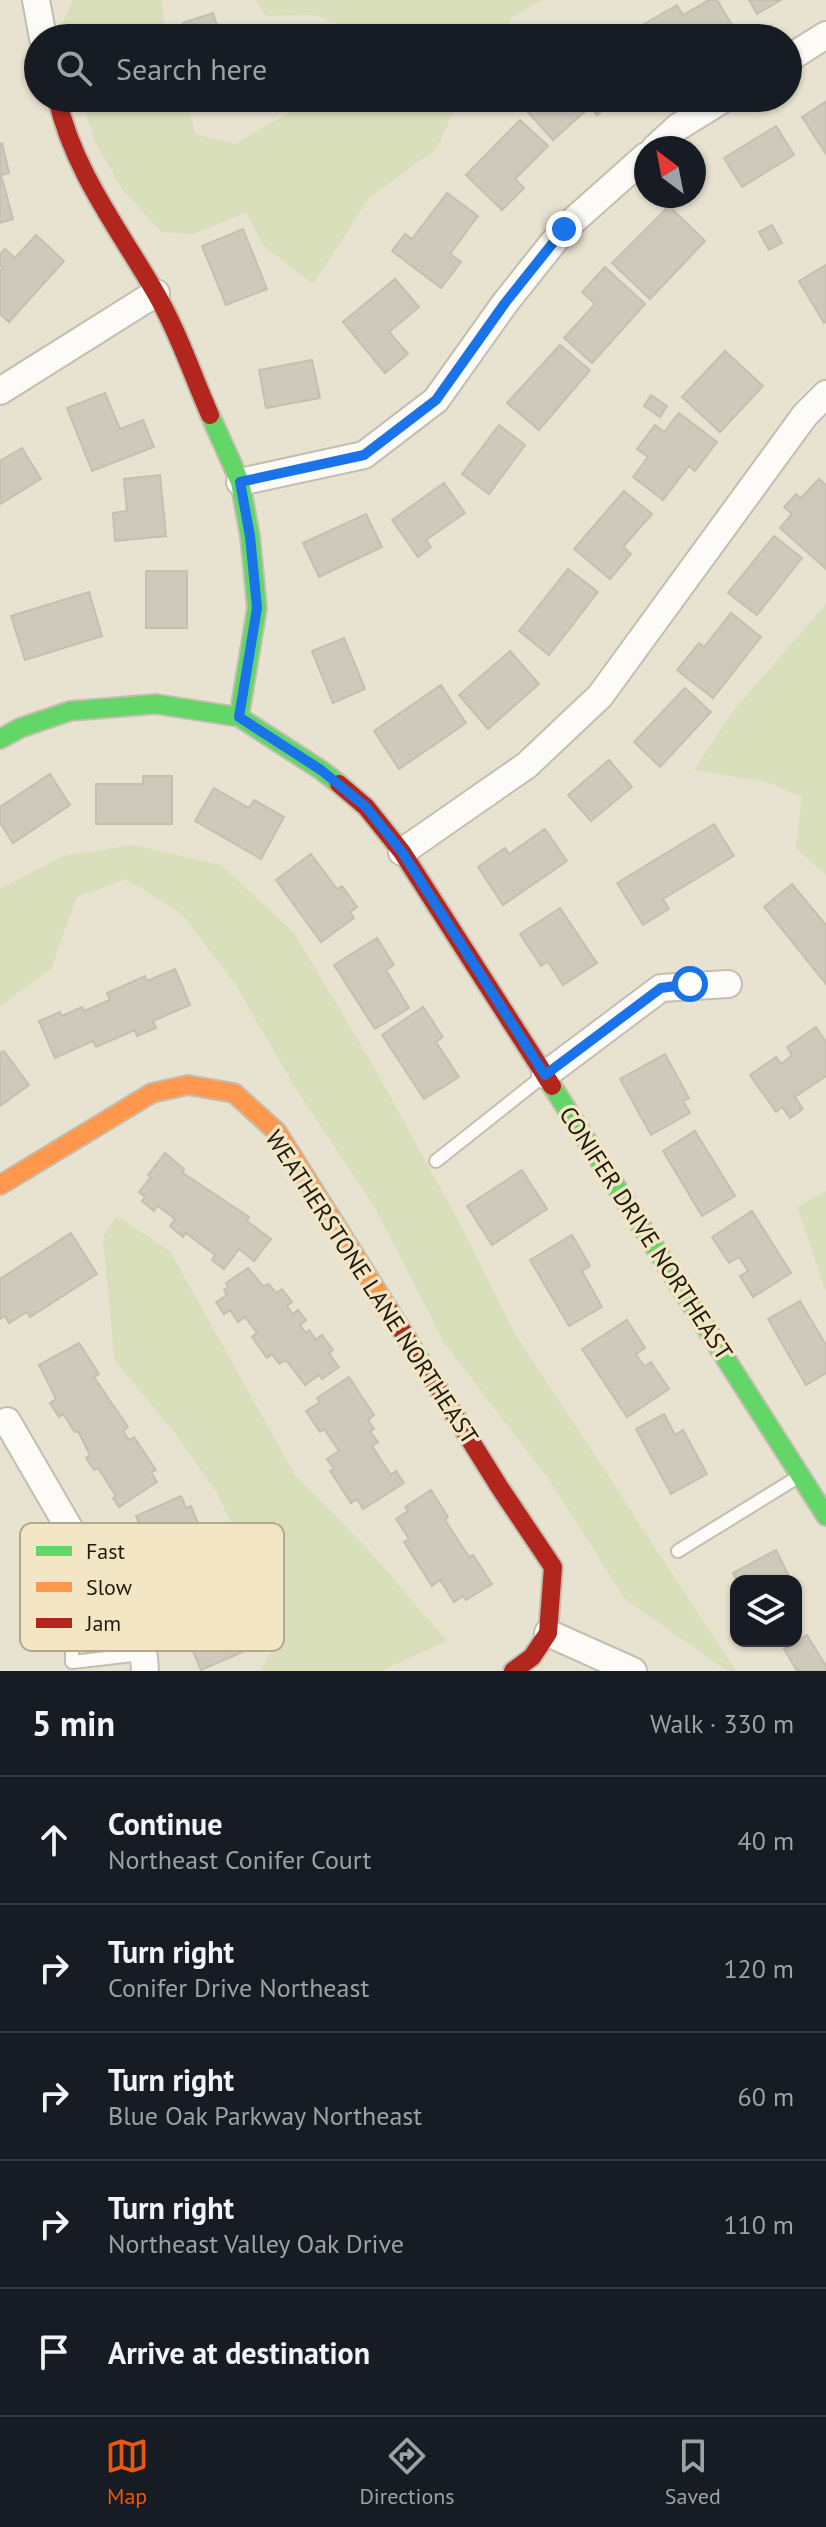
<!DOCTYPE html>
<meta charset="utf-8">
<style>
:root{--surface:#171b24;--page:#242831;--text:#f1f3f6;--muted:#9ea1a6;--line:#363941;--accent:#ea580c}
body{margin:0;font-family:"PT Sans",sans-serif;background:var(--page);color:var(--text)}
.controls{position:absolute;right:24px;bottom:24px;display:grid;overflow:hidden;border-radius:16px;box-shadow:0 2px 6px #0004}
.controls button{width:72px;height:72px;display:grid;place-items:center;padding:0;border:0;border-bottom:2px solid var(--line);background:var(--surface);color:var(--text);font:40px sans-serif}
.compass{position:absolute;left:634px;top:136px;width:72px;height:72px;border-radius:50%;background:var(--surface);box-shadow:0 2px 6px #0004;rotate:328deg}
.stop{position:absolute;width:24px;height:24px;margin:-18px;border:6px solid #1a73e8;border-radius:50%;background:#fff}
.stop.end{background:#1a73e8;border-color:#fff;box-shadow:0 2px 8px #0008}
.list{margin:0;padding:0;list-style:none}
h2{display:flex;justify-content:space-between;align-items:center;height:104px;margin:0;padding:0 32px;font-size:34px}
h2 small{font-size:26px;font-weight:400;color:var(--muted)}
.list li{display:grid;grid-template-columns:52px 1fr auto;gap:24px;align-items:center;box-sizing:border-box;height:128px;padding:0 32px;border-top:2px solid var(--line)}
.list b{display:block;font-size:30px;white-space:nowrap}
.list p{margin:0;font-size:26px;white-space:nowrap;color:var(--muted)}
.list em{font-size:26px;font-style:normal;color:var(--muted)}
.icon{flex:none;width:44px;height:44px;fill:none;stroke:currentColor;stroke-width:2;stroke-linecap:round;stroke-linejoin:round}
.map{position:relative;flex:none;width:826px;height:1671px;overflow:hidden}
.search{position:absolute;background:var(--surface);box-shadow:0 2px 6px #0004;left:24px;right:24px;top:24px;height:88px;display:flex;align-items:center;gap:20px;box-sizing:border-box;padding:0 28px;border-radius:44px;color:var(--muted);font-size:30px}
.sheet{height:744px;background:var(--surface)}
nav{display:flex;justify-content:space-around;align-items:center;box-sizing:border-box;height:112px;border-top:2px solid var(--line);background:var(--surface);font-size:22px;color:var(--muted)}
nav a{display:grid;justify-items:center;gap:4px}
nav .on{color:var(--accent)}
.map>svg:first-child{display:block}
</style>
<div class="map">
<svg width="826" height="1671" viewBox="0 0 826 1671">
<rect width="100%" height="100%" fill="#e8e2d0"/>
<path fill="#dadfbb" d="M 73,0 L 162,0 L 165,38 L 66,38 L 62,25 Z
M 256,0 L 542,0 L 512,17 L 499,38 L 357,38 L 358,32 L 315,15 L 266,16 Z
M 81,98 L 185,98 L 196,134 L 235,144 L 314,98 L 506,98 L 454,112 L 436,149 L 369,198 L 313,284 L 264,246 L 246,213 L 193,234 L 161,232 L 122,189 L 95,142 Z
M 826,604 L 826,875 L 796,848 L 802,797 L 767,782 L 694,770 L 733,711 Z
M 133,845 L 221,865 L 294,933 L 375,1069 L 465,1233 L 514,1332 L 736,1671 L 727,1671 L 625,1599 L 550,1481 L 445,1344 L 374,1206 L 293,1084 L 235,984 L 182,914 L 126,879 L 77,897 L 51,969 L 0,1006 L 0,889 L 63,856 Z
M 826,1191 L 826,1292 L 797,1207 Z
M 117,1216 L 170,1251 L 295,1475 L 363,1544 L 447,1641 L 381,1671 L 261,1671 L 279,1638 L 252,1568 L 217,1493 L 180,1440 L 114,1359 L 103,1237 Z"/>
<path fill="#cfc9bb" stroke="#c5bfb2" stroke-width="2" d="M 709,0 L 717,0 L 735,30 L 721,38 L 652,38 L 644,24 L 677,5 L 683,15 Z
M 749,0 L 781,0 L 757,14 Z
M 213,13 L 221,38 L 187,38 L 183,23 Z
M 541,98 L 616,98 L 597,115 L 590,107 L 553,140 L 527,111 Z
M 825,102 L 826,104 L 826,154 L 802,117 Z
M 520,120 L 548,146 L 515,179 L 524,188 L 502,210 L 466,175 Z
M 776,126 L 794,155 L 742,187 L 724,158 Z
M 2,143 L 9,173 L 1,175 L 13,219 L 0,223 L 0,144 Z
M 447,193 L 478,216 L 450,254 L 461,262 L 441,288 L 392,251 L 405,234 L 412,239 Z
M 669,206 L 705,241 L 650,299 L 612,263 Z
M 772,225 L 782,243 L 769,250 L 759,232 Z
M 243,229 L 267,289 L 226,305 L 202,246 Z
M 36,235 L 64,261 L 9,322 L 0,314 L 0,271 L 3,268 L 0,265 L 0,254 L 5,249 L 15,258 Z
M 826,265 L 826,322 L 824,323 L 799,281 Z
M 605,267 L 645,304 L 592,363 L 564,338 L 595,304 L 582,292 Z
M 395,279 L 419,307 L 389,332 L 408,354 L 385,373 L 343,322 Z
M 560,345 L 590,370 L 539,430 L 507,403 Z
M 725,351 L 763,386 L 720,432 L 682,397 Z
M 312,360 L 320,398 L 266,408 L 259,370 Z
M 105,393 L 120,429 L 143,420 L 154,447 L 92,471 L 67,408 Z
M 651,395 L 667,406 L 660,417 L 644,406 Z
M 679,413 L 717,442 L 695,471 L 689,466 L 663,500 L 633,477 L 648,457 L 637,449 L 655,425 L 664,432 Z
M 499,425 L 525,445 L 489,494 L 462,474 Z
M 22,448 L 41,479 L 0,504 L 0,461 Z
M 160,475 L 166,536 L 115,541 L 113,513 L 127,511 L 124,479 Z
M 819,479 L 826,485 L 826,569 L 780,528 L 792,514 L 784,507 L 796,494 L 801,498 Z
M 444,483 L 465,513 L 426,540 L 431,547 L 418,557 L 392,520 Z
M 624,491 L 652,514 L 623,547 L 631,554 L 610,579 L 574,549 Z
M 366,514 L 382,547 L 319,577 L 303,543 Z
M 774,536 L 802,558 L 757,615 L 728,593 Z
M 568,569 L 598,592 L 549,655 L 519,631 Z
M 146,571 L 187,571 L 187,628 L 146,628 Z
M 89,592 L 102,636 L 25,660 L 11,616 Z
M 731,613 L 761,637 L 713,698 L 677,670 L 699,643 L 704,647 Z
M 344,638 L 365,689 L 333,703 L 312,651 Z
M 510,651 L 539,684 L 488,729 L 459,695 Z
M 441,685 L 466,723 L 399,769 L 374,731 Z
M 685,688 L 711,712 L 660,767 L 634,742 Z
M 609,760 L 632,787 L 591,821 L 568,795 Z
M 50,774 L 70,805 L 13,843 L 0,823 L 0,807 Z
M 143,776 L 172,776 L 172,824 L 96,824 L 96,784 L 143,784 Z
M 214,788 L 249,808 L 254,800 L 284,817 L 261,859 L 195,821 Z
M 714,824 L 734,856 L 663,899 L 669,909 L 643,925 L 617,883 Z
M 545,829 L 567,861 L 503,905 L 478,867 L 505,848 L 509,854 Z
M 311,854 L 337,889 L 342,886 L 357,907 L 350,912 L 354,918 L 321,942 L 276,880 Z
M 792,884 L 826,925 L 826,984 L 764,907 Z
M 560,908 L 597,963 L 563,985 L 548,962 L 541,966 L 520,934 Z
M 377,938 L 394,965 L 386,970 L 409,1008 L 375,1029 L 334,965 Z
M 175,969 L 190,1005 L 153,1021 L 156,1028 L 137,1036 L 135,1030 L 96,1047 L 93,1041 L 55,1058 L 39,1021 L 60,1012 L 62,1016 L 82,1007 L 84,1011 L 110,1000 L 107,993 L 145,976 L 147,981 Z
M 423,1007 L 443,1037 L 436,1042 L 459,1077 L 424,1099 L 382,1035 Z
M 816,1027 L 826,1042 L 826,1076 L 795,1097 L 803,1109 L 790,1118 L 782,1107 L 776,1112 L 750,1075 L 776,1057 L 781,1064 L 792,1055 L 787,1047 Z
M 4,1051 L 29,1085 L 0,1106 L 0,1053 Z
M 665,1054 L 689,1098 L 683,1101 L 690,1113 L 651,1135 L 620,1079 Z
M 695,1131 L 735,1196 L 702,1216 L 663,1151 Z
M 165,1153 L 184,1169 L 183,1173 L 249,1217 L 247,1221 L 271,1239 L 254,1261 L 239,1249 L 224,1269 L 212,1260 L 215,1255 L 186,1233 L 183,1237 L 170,1226 L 175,1219 L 158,1206 L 154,1211 L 142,1201 L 145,1197 L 139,1192 L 151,1177 L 148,1175 Z
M 522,1170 L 547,1209 L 492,1245 L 467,1206 Z
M 752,1211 L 791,1273 L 753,1297 L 740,1276 L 748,1271 L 739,1257 L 729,1263 L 712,1237 Z
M 71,1233 L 97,1274 L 30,1317 L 27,1312 L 9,1323 L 5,1316 L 0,1319 L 0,1279 Z
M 572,1235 L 590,1266 L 582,1271 L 602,1307 L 569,1326 L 530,1260 Z
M 248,1268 L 263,1286 L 269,1284 L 276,1293 L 282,1289 L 292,1302 L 287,1306 L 293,1314 L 298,1310 L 306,1320 L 300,1325 L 306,1333 L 309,1330 L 316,1340 L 322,1335 L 333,1350 L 329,1353 L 339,1367 L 322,1379 L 319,1375 L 305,1385 L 286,1360 L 279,1364 L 272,1354 L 267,1358 L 252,1337 L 257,1333 L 245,1317 L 238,1322 L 230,1310 L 224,1314 L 216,1302 L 227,1295 L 224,1290 L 228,1287 L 226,1283 Z
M 800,1301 L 826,1345 L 826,1373 L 806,1385 L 768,1319 Z
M 627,1320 L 645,1348 L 636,1354 L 644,1366 L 651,1362 L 669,1389 L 627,1417 L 582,1349 Z
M 79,1343 L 99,1374 L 94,1377 L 128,1427 L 123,1431 L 129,1440 L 134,1437 L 156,1470 L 151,1472 L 157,1482 L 119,1507 L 113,1498 L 116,1496 L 98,1468 L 94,1470 L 86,1458 L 90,1455 L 78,1431 L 75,1432 L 63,1414 L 59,1417 L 50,1403 L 56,1399 L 39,1365 Z
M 349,1377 L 374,1415 L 368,1420 L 374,1429 L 370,1431 L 378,1442 L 372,1446 L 391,1475 L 396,1471 L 404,1483 L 363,1509 L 357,1499 L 351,1503 L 330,1471 L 334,1469 L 327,1459 L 339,1451 L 324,1429 L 320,1432 L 306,1411 L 320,1402 L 317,1398 Z
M 664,1414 L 675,1435 L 683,1430 L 707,1474 L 671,1494 L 636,1429 Z
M 431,1490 L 448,1517 L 445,1520 L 458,1540 L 469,1557 L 473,1555 L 492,1584 L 466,1600 L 463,1596 L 454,1602 L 440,1580 L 432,1586 L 404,1542 L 409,1539 L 396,1519 L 408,1511 L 405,1507 Z
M 181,1496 L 186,1508 L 191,1506 L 206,1543 L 201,1545 L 207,1558 L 202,1560 L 207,1570 L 212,1568 L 225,1599 L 218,1601 L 234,1638 L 240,1635 L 247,1650 L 201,1670 L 192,1649 L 188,1651 L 176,1620 L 179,1619 L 176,1612 L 173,1613 L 167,1600 L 171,1598 L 167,1590 L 164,1591 L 159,1579 L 168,1575 L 157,1549 L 151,1551 L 136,1516 Z
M 776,1550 L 791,1580 L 737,1581 L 733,1573 Z
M 807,1635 L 826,1666 L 826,1671 L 797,1671 L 784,1649 Z"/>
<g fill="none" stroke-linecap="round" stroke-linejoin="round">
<defs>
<path id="lane" d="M 436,1161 L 542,1077
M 72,1544 L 72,1662 L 142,1654
M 678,1551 L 798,1477"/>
<path id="street" d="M 36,0 L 43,38
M 788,59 L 826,35
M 655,148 L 678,127 L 725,98
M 0,391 L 156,293
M 240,482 L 364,455 L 436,400 L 505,303 L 564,229 L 646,156
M 402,852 L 527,765 L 600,696 L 805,415 L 826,394
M 545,1075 L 661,988 L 728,984
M 7,1421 L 144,1657 L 145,1671
M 548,1633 L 633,1671"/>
<path id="fast" d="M 210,415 L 240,482 L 250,536 L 257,608 L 239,717
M 0,739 L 20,728 L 70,711 L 156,704 L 239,717 L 321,770 L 339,784
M 552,1086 L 826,1516"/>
<path id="slow" d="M 0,1185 L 152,1093 L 188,1085 L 234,1093 L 277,1132 L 389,1310"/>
<path id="jam" d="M 57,98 C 73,170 118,228 154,290 C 177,329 192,374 210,415
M 339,784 L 366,807 L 402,852 L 552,1086
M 389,1310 L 500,1488 L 553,1567 L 548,1633 L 532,1657 L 513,1671"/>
</defs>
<use href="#lane" stroke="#c3beaf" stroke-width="16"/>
<use href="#street" stroke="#c3beaf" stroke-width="30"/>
<use href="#fast" stroke="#c3beaf" stroke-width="22"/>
<use href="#slow" stroke="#c3beaf" stroke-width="22"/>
<use href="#jam" stroke="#c3beaf" stroke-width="22"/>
<use href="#lane" stroke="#fcfbf8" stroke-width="12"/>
<use href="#street" stroke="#fcfbf8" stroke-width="26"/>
<use href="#fast" stroke="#63d668" stroke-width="18"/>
<use href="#slow" stroke="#ff974d" stroke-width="18"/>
<use href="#jam" stroke="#b3261e" stroke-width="18"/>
</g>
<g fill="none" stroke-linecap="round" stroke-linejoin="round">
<path stroke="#1a73e8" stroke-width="10" d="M 564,229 L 505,303 L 436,400 L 364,455 L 240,482 L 250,536 L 257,608 L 239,717 L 321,770 L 366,807 L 402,852 L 545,1075 L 661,988 L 690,984"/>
</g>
<g text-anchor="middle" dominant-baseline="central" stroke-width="7" stroke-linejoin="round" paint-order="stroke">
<g font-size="24" fill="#201b0f" stroke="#f3e6c5">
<text transform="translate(646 1233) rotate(57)">CONIFER DRIVE NORTHEAST</text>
<text transform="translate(372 1287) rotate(57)">WEATHERSTONE LANE NORTHEAST</text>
</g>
</g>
<rect x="20" y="1523" width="264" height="128" rx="12" fill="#f3e6c5" stroke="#b4a98e" stroke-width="2"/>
<rect x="36" y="1546" width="36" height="10" fill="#63d668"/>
<rect x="36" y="1582" width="36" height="10" fill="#ff974d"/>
<rect x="36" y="1618" width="36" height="10" fill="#b3261e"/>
<g font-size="22" fill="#201b0f">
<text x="86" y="1559">Fast</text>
<text x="86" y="1595">Slow</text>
<text x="86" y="1631">Jam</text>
</g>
</svg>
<div class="controls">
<button><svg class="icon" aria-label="layers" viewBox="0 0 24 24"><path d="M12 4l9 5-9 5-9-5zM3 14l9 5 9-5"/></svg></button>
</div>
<svg class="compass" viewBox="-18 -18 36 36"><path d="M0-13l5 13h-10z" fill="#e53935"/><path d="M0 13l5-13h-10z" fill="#9ea1a6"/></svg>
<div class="stop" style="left:690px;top:984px"></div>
<div class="stop end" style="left:564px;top:229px"></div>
<div class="search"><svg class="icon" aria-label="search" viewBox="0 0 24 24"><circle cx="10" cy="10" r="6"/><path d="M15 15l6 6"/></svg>Search here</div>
</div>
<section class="sheet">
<h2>5 min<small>Walk · 330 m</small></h2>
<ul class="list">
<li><svg class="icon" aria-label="ahead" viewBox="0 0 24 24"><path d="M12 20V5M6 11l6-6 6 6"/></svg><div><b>Continue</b><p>Northeast Conifer Court</p></div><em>40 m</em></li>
<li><svg class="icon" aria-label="right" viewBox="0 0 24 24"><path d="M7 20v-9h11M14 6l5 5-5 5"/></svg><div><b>Turn right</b><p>Conifer Drive Northeast</p></div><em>120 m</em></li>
<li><svg class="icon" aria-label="right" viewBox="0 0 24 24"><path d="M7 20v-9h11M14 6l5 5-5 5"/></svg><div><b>Turn right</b><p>Blue Oak Parkway Northeast</p></div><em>60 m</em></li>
<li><svg class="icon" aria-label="right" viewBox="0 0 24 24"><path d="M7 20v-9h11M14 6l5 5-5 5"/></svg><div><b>Turn right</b><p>Northeast Valley Oak Drive</p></div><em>110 m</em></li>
<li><svg class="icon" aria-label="arrive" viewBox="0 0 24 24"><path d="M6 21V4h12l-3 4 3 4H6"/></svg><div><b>Arrive at destination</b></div></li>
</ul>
</section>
<nav>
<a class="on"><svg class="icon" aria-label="map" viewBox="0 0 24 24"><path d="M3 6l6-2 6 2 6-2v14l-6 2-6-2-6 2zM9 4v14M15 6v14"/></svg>Map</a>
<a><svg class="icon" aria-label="directions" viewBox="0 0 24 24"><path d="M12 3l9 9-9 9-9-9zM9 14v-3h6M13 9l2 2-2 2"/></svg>Directions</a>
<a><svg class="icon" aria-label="saved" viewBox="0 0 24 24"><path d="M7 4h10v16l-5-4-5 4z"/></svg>Saved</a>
</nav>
